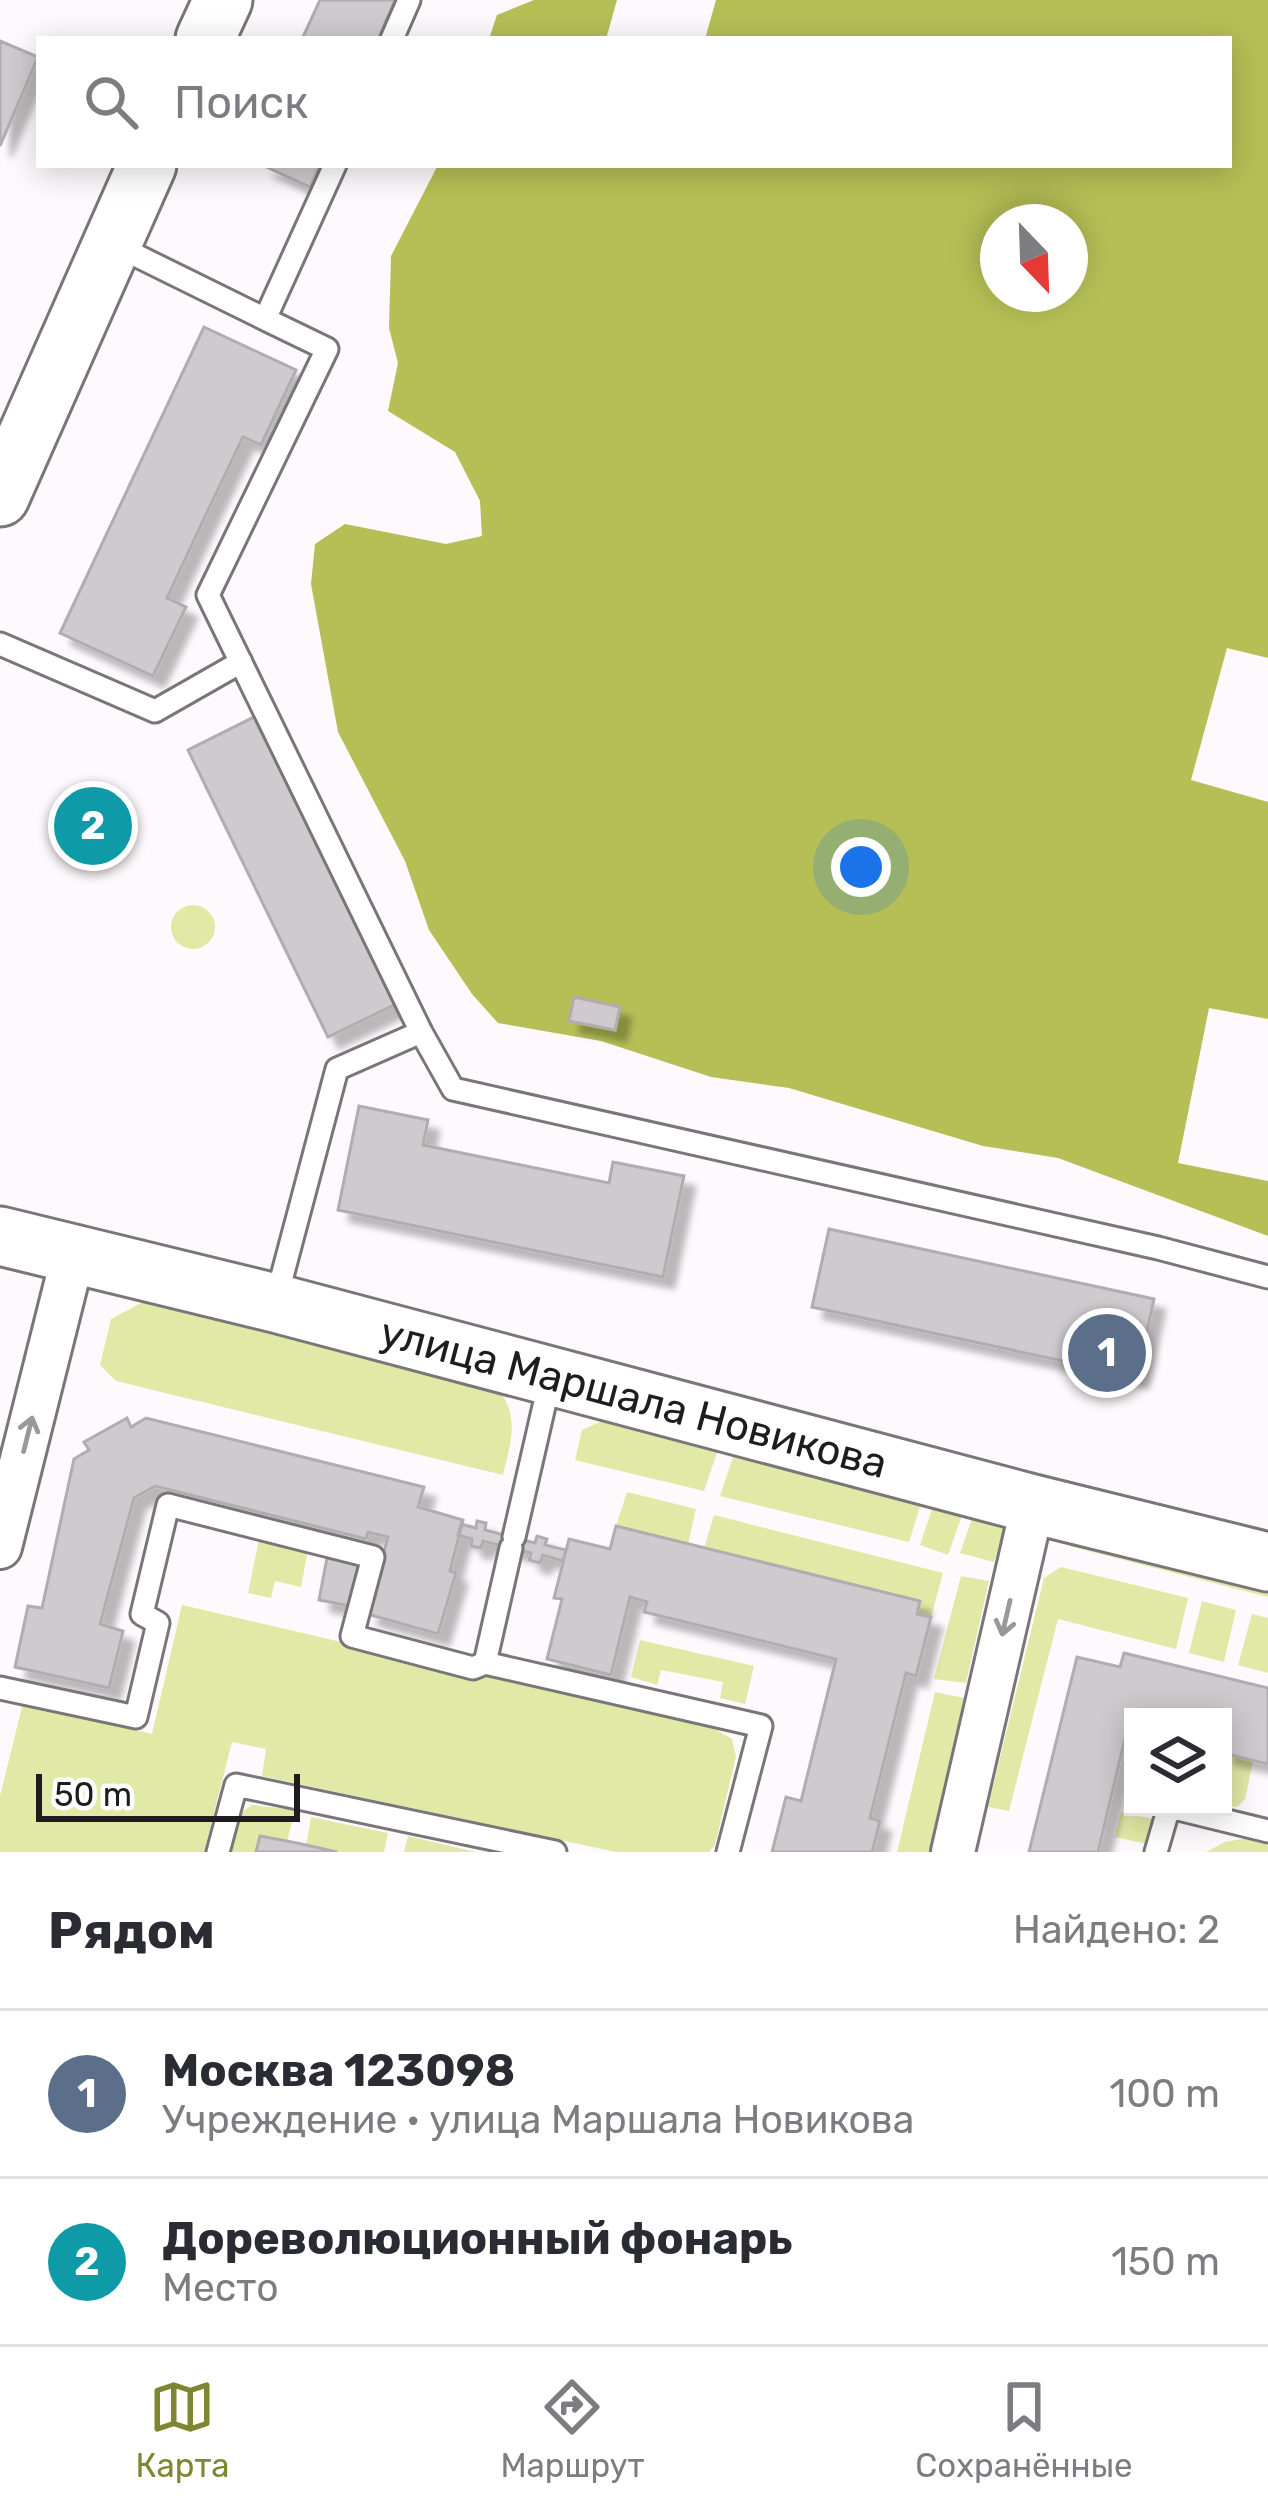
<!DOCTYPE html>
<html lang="ru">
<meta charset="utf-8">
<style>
:root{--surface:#fff;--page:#f7f7f7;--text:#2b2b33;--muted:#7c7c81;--line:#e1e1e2;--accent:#7e8632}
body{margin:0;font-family:Rubik,sans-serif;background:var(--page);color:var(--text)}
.controls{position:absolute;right:36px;bottom:36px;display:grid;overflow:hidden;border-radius:0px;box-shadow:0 6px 30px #0003}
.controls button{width:108px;height:108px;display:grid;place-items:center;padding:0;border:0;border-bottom:3px solid var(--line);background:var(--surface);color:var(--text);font:60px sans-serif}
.compass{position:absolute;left:980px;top:204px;width:108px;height:108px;border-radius:50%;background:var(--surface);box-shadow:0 6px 30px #0003;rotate:157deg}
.scale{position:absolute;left:36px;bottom:30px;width:264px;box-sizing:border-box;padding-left:12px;border:6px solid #1e1c1d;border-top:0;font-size:33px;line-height:42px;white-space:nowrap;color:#1e1c1d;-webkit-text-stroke:9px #fff;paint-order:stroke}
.you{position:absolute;left:861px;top:867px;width:42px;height:42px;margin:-30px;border:9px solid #fff;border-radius:50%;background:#1a73e8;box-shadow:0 0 0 18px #1a73e833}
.badge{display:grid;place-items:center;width:78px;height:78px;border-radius:50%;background:var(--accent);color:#fff;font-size:39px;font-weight:700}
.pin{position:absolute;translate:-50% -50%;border:6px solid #fff;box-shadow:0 3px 12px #0006}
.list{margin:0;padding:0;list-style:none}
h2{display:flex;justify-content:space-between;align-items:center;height:156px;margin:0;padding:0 48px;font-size:51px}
h2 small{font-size:39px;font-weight:400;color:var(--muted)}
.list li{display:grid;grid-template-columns:78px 1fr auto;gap:36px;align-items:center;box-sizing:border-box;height:168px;padding:0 48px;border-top:3px solid var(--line)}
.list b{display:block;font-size:45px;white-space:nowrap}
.list p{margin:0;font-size:39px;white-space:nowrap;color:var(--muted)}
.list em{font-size:39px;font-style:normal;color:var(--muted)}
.icon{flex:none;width:66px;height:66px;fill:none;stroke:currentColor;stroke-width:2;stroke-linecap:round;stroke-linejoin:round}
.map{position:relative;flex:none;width:1268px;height:1852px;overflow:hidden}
.search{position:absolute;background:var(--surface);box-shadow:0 6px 30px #0003;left:36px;right:36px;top:36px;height:132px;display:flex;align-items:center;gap:30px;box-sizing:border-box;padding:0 42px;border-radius:0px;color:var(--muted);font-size:45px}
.sheet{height:492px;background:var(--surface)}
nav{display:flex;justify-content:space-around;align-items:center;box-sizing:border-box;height:168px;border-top:3px solid var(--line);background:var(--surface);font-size:33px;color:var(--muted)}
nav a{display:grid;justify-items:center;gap:6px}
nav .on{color:var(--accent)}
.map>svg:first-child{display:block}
</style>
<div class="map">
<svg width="1268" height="1852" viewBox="0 0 1268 1852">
<defs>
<filter id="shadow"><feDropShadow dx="11" dy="11" stdDeviation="3" flood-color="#0004"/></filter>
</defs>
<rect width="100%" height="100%" fill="#fef9fc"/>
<path fill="#e1e9a6" d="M171 927a22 22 0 1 1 44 0a22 22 0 1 1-44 0Z
M 170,1296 L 500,1392 C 520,1419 510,1445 503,1475 L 116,1381 L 100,1365 L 111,1319 L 143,1302 Z
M 606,1419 L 719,1447 L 704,1491 L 575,1460 L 582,1430 Z
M 735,1451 L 923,1497 L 909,1542 L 720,1496 Z
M 627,1492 L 696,1509 L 688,1544 L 616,1526 Z
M 935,1500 L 965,1507 L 948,1555 L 920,1545 Z
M 975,1510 L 1007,1518 L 994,1562 L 960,1553 Z
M 714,1515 L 943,1573 L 931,1617 L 917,1614 L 920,1602 L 704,1548 Z
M 1088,1538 L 1268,1582 L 1268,1597 L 1069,1546 Z
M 259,1540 L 308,1550 L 301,1587 L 275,1581 L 271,1598 L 248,1593 Z
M 1061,1567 L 1188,1598 L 1176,1649 L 1058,1619 L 1009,1811 L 988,1807 L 1044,1578 Z
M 961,1576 L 989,1581 L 966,1683 L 934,1679 Z
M 1202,1601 L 1236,1610 L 1224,1662 L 1189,1653 Z
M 182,1605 L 715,1729 L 732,1739 L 736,1757 L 715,1845 L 709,1852 L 616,1852 L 262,1776 L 266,1749 L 232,1742 L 204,1852 L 0,1852 L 0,1796 L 23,1703 L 152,1734 Z
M 1252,1614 L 1268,1618 L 1268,1673 L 1238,1665 Z
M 640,1640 L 754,1666 L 745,1704 L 720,1698 L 723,1682 L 661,1670 L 657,1685 L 631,1677 Z
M 935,1692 L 964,1698 L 929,1852 L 897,1852 Z
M 1223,1753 L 1253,1761 L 1245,1799 L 1237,1807 L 1223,1805 Z
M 252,1805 L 295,1810 L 287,1841 L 256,1852 L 227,1852 L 239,1814 Z
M 1121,1812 L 1152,1819 L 1147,1844 L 1115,1837 Z
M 311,1817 L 388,1833 L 384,1852 L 337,1852 L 306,1846 Z
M 408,1836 L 476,1852 L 404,1852 Z
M 1254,1837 L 1268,1840 L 1268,1852 L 1206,1852 L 1225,1842 Z"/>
<path fill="#b5bf56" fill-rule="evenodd" d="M 534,0 L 617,0 L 606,39 L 489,39 L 497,15 Z
M 716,0 L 1268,0 L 1268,658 L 1227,648 L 1191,780 L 1268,802 L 1268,1019 L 1209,1008 L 1178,1163 L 1268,1181 L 1268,1236 L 1058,1158 L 983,1146 L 789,1088 L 711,1077 L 601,1041 L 498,1023 L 472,994 L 429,930 L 405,861 L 338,732 L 311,584 L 315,544 L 345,524 L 446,544 L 482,536 L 480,501 L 455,452 L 388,411 L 398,363 L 389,328 L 391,256 L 438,165 L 1229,165 L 1229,39 L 705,39 ZM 998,222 L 1070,222 L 1070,294 L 998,294 Z"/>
<path fill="#cfcacd" stroke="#b1acaf" stroke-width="3" filter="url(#shadow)" d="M 320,0 L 395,0 L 378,39 L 302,39 Z
M 0,41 L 38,57 L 0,146 Z
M 262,165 L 320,165 L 310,187 Z
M 204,327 L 296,370 L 261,445 L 243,437 L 202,523 L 167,598 L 186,607 L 153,676 L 60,633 Z
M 256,716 L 396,1004 L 328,1037 L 188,750 Z
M 574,997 L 620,1007 L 615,1030 L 569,1021 Z
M 359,1106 L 428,1120 L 423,1145 L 609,1183 L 613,1162 L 684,1176 L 663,1277 L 338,1210 Z
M 829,1229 L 1154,1299 L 1137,1377 L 812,1307 Z
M 127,1418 L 131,1427 L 146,1418 L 424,1487 L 418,1507 L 463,1520 L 450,1571 L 456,1573 L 438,1634 L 367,1614 L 388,1537 L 368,1532 L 366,1539 L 155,1486 L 134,1498 L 100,1624 L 123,1631 L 109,1688 L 15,1667 L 28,1606 L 42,1608 L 74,1459 L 89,1450 L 84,1442 Z
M 477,1521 L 486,1523 L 485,1530 L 535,1543 L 537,1536 L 547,1539 L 545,1545 L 566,1550 L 563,1561 L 543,1555 L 540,1563 L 529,1560 L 531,1553 L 483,1541 L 481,1548 L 471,1546 L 472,1539 L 458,1535 L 461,1524 L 476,1528 Z
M 616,1526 L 920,1601 L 917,1614 L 931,1617 L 916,1676 L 906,1673 L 870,1818 L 880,1821 L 872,1852 L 772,1852 L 786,1797 L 801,1801 L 836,1659 L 644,1612 L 647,1602 L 630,1597 L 611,1675 L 547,1659 L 562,1599 L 554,1598 L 569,1539 L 610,1549 Z
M 327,1558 L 360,1564 L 351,1606 L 319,1600 Z
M 1124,1653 L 1268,1688 L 1268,1764 L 1223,1753 L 1223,1717 L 1133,1717 L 1133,1732 L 1127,1730 L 1098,1852 L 1029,1852 L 1077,1657 L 1120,1667 Z
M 260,1836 L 297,1843 L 337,1852 L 256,1852 Z"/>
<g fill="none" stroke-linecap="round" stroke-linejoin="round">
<defs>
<path id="lane" d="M 392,39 L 409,0
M 115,245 L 265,319
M 0,644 L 155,711 L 241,662
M 421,1032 L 453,1089 L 1158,1248 L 1268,1277
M 275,1303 L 337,1069 L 421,1032 L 208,595 L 327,349 L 265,319 L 335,165
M 514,1537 L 550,1380
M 511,1548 L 485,1663 L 761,1726 L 728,1852
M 0,1688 L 136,1717 L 158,1623 L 142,1614 L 168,1505 L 373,1557 L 352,1636 L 473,1668 L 485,1663
M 1170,1807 L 1268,1831
M 218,1852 L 236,1785 L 555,1852
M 1156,1852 L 1169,1807"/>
<path id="street" d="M 0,1547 L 74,1252
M 953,1852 L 1033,1504"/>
<g id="secondary">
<path d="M 205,39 L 223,0"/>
<path d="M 0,497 L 147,165"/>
<path id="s1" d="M 0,1236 L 275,1303 L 1033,1504 L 1268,1562"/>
</g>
</defs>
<use href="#lane" stroke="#7a7578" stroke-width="27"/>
<use href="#street" stroke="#7a7578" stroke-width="48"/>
<use href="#secondary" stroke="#7a7578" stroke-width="63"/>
<use href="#lane" stroke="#fff" stroke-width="21"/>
<use href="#street" stroke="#fff" stroke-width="42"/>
<use href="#secondary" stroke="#fff" stroke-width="57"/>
</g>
<defs><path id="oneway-shaft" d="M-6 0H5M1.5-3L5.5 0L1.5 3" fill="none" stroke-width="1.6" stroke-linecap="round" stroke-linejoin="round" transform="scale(3)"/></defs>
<g stroke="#9a9999">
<use href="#oneway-shaft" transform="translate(28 1434) rotate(-76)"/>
<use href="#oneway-shaft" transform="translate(1006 1618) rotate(103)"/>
</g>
<g text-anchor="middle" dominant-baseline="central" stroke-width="12" stroke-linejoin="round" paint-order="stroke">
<g font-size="42" fill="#1e1c1d" stroke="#fff">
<text stroke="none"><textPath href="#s1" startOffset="654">улица Маршала Новикова</textPath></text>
</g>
</g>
</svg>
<div class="controls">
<button><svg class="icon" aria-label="layers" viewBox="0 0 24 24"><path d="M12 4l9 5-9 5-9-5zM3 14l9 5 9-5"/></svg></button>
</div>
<svg class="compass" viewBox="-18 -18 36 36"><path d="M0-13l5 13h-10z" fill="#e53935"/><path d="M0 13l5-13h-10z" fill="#7c7c81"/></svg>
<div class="scale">50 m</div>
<div class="you"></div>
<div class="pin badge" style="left:1107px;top:1353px;background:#5c6f8a">1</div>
<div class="pin badge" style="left:93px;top:826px;background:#0f9aa8">2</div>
<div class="search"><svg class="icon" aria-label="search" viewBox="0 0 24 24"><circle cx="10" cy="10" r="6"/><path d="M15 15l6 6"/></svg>Поиск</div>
</div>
<section class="sheet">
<h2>Рядом<small>Найдено: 2</small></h2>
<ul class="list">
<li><span class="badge" style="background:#5c6f8a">1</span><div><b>Москва 123098</b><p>Учреждение · улица Маршала Новикова</p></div><em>100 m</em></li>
<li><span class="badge" style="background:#0f9aa8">2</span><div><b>Дореволюционный фонарь</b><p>Место</p></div><em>150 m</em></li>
</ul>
</section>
<nav>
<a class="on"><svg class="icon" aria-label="map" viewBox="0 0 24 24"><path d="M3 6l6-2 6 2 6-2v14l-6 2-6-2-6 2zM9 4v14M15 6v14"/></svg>Карта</a>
<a><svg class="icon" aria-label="directions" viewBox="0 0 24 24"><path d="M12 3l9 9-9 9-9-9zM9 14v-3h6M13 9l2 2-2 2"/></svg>Маршрут</a>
<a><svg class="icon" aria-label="saved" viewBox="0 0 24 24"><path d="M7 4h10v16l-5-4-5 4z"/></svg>Сохранённые</a>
</nav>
